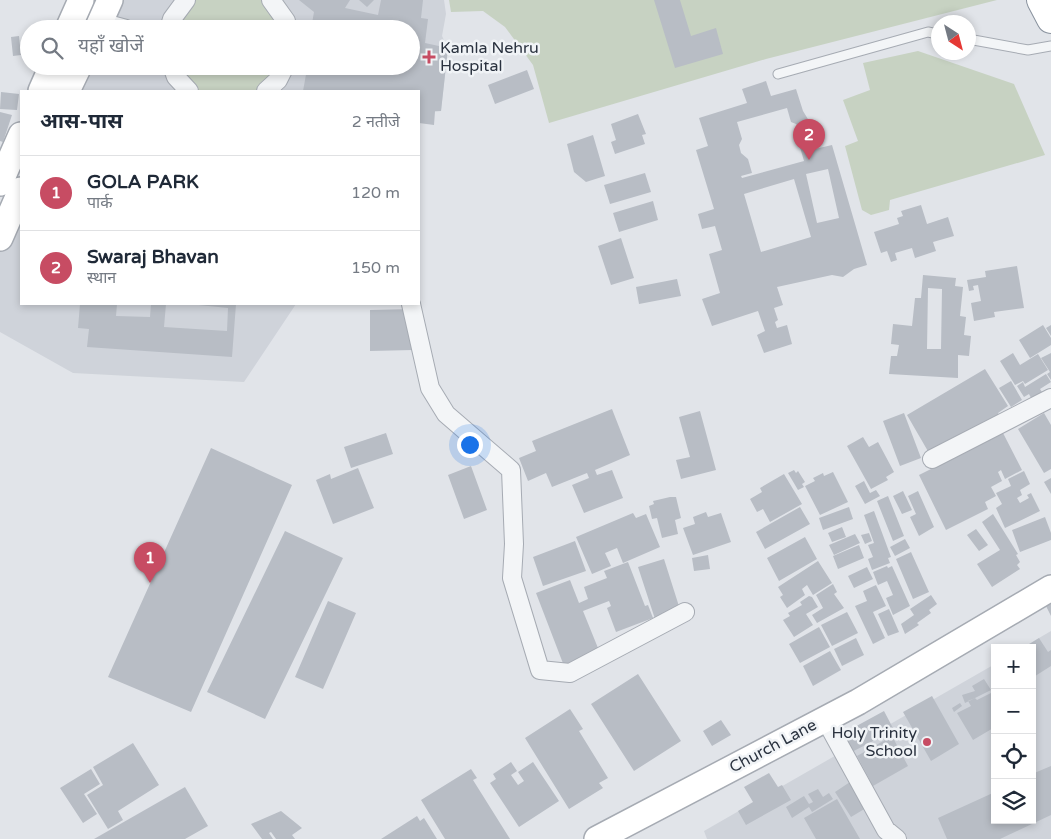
<!DOCTYPE html>
<html lang="hi">
<meta charset="utf-8">
<style>
:root{--surface:#fff;--page:#f2f2f3;--text:#1f2937;--muted:#747a83;--line:#e0e1e3;--accent:#c74c63}
body{margin:0;font-family:"Varela Round","Noto Sans Devanagari",sans-serif;background:var(--page);color:var(--text)}
.controls{position:absolute;right:15px;bottom:15px;display:grid;overflow:hidden;border-radius:0px;box-shadow:0 2px 8px #0003}
.controls button{width:45px;height:45px;display:grid;place-items:center;padding:0;border:0;border-bottom:1px solid var(--line);background:var(--surface);color:var(--text);font:25px sans-serif}
.compass{position:absolute;left:931px;top:15px;width:45px;height:45px;border-radius:50%;background:var(--surface);box-shadow:0 2px 8px #0003;rotate:144deg}
.you{position:absolute;left:469px;top:444px;width:18px;height:18px;margin:-12px;border:4px solid #fff;border-radius:50%;background:#1a73e8;box-shadow:0 0 0 8px #1a73e833}
.badge{display:grid;place-items:center;width:32px;height:32px;border-radius:50%;background:var(--accent);color:#fff;font-size:16px;font-weight:700}
.pin{position:absolute;translate:-50% -41px;filter:drop-shadow(0 1px 2px #0008)}
.pin::after{content:'';position:absolute;top:26px;width:18px;height:15px;background:inherit;clip-path:polygon(0 0,100% 0,50% 100%)}
.list{margin:0;padding:0;list-style:none}
h2{display:flex;justify-content:space-between;align-items:center;height:65px;margin:0;padding:0 20px;font-size:21px}
h2 small{font-size:16px;font-weight:400;color:var(--muted)}
.list li{display:grid;grid-template-columns:32px 1fr auto;gap:15px;align-items:center;box-sizing:border-box;height:75px;padding:0 20px;border-top:1px solid var(--line)}
.list b{display:block;font-size:19px;white-space:nowrap}
.list p{margin:0;font-size:16px;white-space:nowrap;color:var(--muted)}
.list em{font-size:16px;font-style:normal;color:var(--muted)}
.icon{flex:none;width:28px;height:28px;fill:none;stroke:currentColor;stroke-width:2;stroke-linecap:round;stroke-linejoin:round}
.map{position:relative;flex:none;width:1051px;height:839px;overflow:hidden}
.search{position:absolute;background:var(--surface);box-shadow:0 2px 8px #0003;left:20px;top:20px;width:400px;height:55px;display:flex;align-items:center;gap:12px;box-sizing:border-box;padding:0 18px;border-radius:28px;color:var(--muted);font-size:19px}
.panel{position:absolute;background:var(--surface);box-shadow:0 2px 8px #0003;left:20px;top:90px;width:400px;height:215px;border-radius:0px}
.map>svg:first-child{display:block}
</style>
<div class="map">
<svg width="1051" height="839" viewBox="0 0 1051 839">
<rect width="100%" height="100%" fill="#e1e4e9"/>
<path fill="#cfd3da" d="M 91,0 L 444,0 L 446,14 L 442,36 L 448,48 L 441,111 L 419,114 L 419,91 L 55,91 L 65,66 L 411,66 L 411,29 L 80,29 Z
M 21,178 L 21,304 L 296,304 L 244,382 L 73,373 L 0,332 L 0,231 Z
M 1051,631 L 1051,839 L 707,839 L 704,831 L 995,664 L 995,820 L 1032,820 L 1032,648 L 1022,648 Z"/>
<path fill="#c7d2c2" d="M 186,0 L 271,0 L 287,29 L 169,29 Z
M 449,0 L 997,0 L 766,59 L 549,123 L 533,65 L 505,27 L 483,11 L 451,12 Z
M 918,51 L 1014,84 L 1045,155 L 890,200 L 889,210 L 871,215 L 862,210 L 845,146 L 858,141 L 843,100 L 870,90 L 863,63 Z
M 172,66 L 285,66 L 266,91 L 189,91 Z"/>
<path fill="#b8bdc5" fill-rule="evenodd" d="M 299,0 L 350,0 L 345,8 L 378,15 L 381,0 L 423,0 L 421,18 L 428,19 L 425,43 L 448,48 L 441,111 L 435,111 L 434,125 L 419,123 L 419,91 L 303,91 L 307,69 L 301,66 L 411,66 L 411,29 L 311,29 L 314,12 Z
M 359,0 L 374,0 L 367,7 Z
M 654,0 L 680,0 L 691,36 L 716,28 L 723,54 L 675,68 Z
M 19,36 L 21,55 L 13,56 L 11,37 Z
M 527,70 L 534,89 L 495,104 L 488,85 Z
M 766,81 L 771,96 L 796,89 L 803,111 L 814,129 L 815,149 L 832,145 L 867,265 L 854,269 L 843,277 L 832,275 L 777,287 L 783,305 L 774,308 L 778,320 L 775,322 L 777,328 L 787,325 L 792,344 L 764,353 L 757,335 L 765,331 L 758,311 L 712,326 L 702,299 L 720,293 L 709,254 L 722,250 L 715,226 L 702,229 L 698,214 L 714,209 L 696,150 L 708,146 L 699,118 L 747,103 L 742,89 ZM 787,108 L 791,122 L 796,124 L 803,134 L 799,144 L 804,161 L 742,178 L 741,176 L 752,173 L 748,159 L 741,153 L 739,145 L 742,139 L 737,122 ZM 828,169 L 839,218 L 817,223 L 806,174 ZM 794,179 L 811,237 L 761,252 L 744,194 Z
M 1,92 L 19,94 L 17,110 L 0,109 Z
M 0,112 L 12,115 L 3,142 L 0,141 Z
M 638,114 L 646,134 L 642,135 L 645,144 L 615,154 L 611,142 L 616,140 L 611,124 Z
M 593,135 L 605,176 L 586,182 L 574,172 L 567,144 Z
M 645,173 L 651,192 L 610,204 L 604,185 Z
M 653,201 L 658,220 L 619,232 L 613,213 Z
M 921,205 L 927,224 L 948,217 L 954,236 L 933,242 L 936,251 L 915,258 L 912,248 L 895,253 L 897,260 L 891,262 L 887,251 L 881,253 L 874,232 L 899,224 L 897,218 L 903,216 L 901,211 Z
M 621,238 L 634,278 L 611,285 L 598,246 Z
M 1017,266 L 1024,308 L 994,312 L 995,317 L 974,321 L 971,303 L 981,301 L 978,285 L 973,286 L 974,290 L 969,291 L 967,280 L 986,277 L 985,271 Z
M 923,275 L 956,278 L 955,286 L 963,287 L 960,316 L 966,317 L 964,335 L 971,336 L 969,356 L 958,355 L 958,378 L 889,374 L 891,356 L 897,356 L 899,345 L 891,344 L 893,324 L 912,326 L 915,298 L 921,298 ZM 928,288 L 942,289 L 941,349 L 927,349 Z
M 677,279 L 681,296 L 639,304 L 636,287 Z
M 80,304 L 117,304 L 116,316 L 150,317 L 151,304 L 166,304 L 164,327 L 227,331 L 228,308 L 189,304 L 236,304 L 232,357 L 87,347 L 89,329 L 78,328 Z
M 413,309 L 413,350 L 370,351 L 370,310 Z
M 1043,325 L 1051,338 L 1051,345 L 1030,358 L 1019,340 Z
M 1051,325 L 1051,336 L 1046,328 Z
M 1013,353 L 1020,365 L 1038,354 L 1048,370 L 1025,384 L 1023,381 L 1015,385 L 1000,361 Z
M 1051,353 L 1051,380 L 1047,374 L 1050,372 L 1041,358 Z
M 985,369 L 1008,406 L 998,413 L 999,415 L 964,439 L 961,434 L 929,453 L 907,415 Z
M 1046,374 L 1051,382 L 1040,389 L 1042,392 L 1031,398 L 1029,394 L 1024,397 L 1017,386 L 1023,382 L 1025,387 Z
M 1011,381 L 1022,400 L 1011,407 L 999,388 Z
M 612,409 L 630,455 L 595,470 L 597,475 L 612,470 L 623,498 L 584,513 L 572,485 L 589,478 L 587,473 L 552,487 L 546,473 L 528,481 L 519,458 L 536,451 L 532,441 Z
M 700,411 L 716,470 L 681,479 L 676,460 L 690,457 L 679,417 Z
M 904,413 L 921,458 L 900,466 L 883,421 Z
M 1044,413 L 1051,425 L 1051,469 L 1044,473 L 1018,429 Z
M 386,433 L 393,454 L 351,468 L 344,447 Z
M 1003,433 L 1022,470 L 1005,479 L 1001,470 L 998,472 L 1002,481 L 991,487 L 996,496 L 985,502 L 988,509 L 946,530 L 919,475 Z
M 863,437 L 869,447 L 878,442 L 894,472 L 886,477 L 888,480 L 871,489 L 847,446 Z
M 211,448 L 292,485 L 191,712 L 108,677 Z
M 471,466 L 487,510 L 464,519 L 448,475 Z
M 358,468 L 374,508 L 333,524 L 316,480 L 330,474 L 331,479 Z
M 794,470 L 796,473 L 798,471 L 805,482 L 802,484 L 804,487 L 798,490 L 788,473 Z
M 1024,471 L 1030,484 L 1020,490 L 1022,495 L 1017,498 L 1020,503 L 1029,498 L 1027,495 L 1031,493 L 1040,511 L 1005,528 L 996,508 L 1002,504 L 996,493 L 1011,486 L 1008,479 Z
M 833,472 L 848,502 L 820,515 L 805,486 L 815,481 L 813,478 L 823,473 L 824,476 Z
M 784,474 L 802,504 L 770,522 L 763,509 L 757,512 L 750,499 L 762,492 L 760,488 Z
M 1051,478 L 1051,494 L 1044,482 Z
M 864,481 L 870,493 L 876,490 L 880,496 L 865,504 L 855,486 Z
M 903,491 L 912,510 L 902,514 L 893,496 Z
M 918,491 L 934,527 L 919,536 L 910,517 L 916,514 L 908,496 Z
M 888,496 L 904,536 L 893,541 L 877,501 Z
M 670,497 L 676,497 L 681,518 L 675,520 L 678,534 L 662,538 L 657,518 L 652,519 L 649,506 L 654,504 L 653,501 Z
M 800,507 L 810,524 L 765,549 L 756,532 Z
M 849,507 L 853,519 L 823,530 L 819,518 Z
M 874,511 L 891,557 L 888,558 L 890,563 L 872,570 L 868,559 L 873,557 L 868,545 L 874,543 L 864,515 Z
M 706,512 L 708,517 L 721,513 L 731,542 L 693,555 L 683,528 L 695,524 L 693,517 Z
M 633,513 L 636,518 L 646,514 L 660,547 L 623,563 L 617,548 L 605,553 L 611,566 L 592,574 L 576,537 Z
M 993,514 L 1018,554 L 1016,555 L 1020,562 L 1017,565 L 1020,569 L 992,587 L 977,564 L 1000,550 L 982,522 Z
M 1045,517 L 1051,533 L 1051,540 L 1020,552 L 1012,530 Z
M 842,527 L 846,537 L 832,542 L 828,533 Z
M 976,529 L 988,545 L 979,551 L 967,535 Z
M 285,531 L 343,558 L 265,719 L 207,692 Z
M 869,533 L 872,541 L 865,544 L 861,535 Z
M 855,534 L 860,543 L 834,555 L 829,545 Z
M 805,537 L 817,559 L 779,581 L 767,558 Z
M 905,539 L 910,548 L 895,556 L 890,547 Z
M 575,541 L 586,571 L 543,586 L 533,557 Z
M 859,545 L 864,558 L 838,569 L 833,556 Z
M 911,552 L 929,592 L 913,599 L 896,559 Z
M 708,555 L 710,569 L 694,571 L 692,558 Z
M 664,559 L 684,622 L 650,634 L 646,622 L 655,619 L 638,567 Z
M 818,561 L 832,583 L 813,595 L 807,585 L 802,589 L 805,595 L 787,608 L 780,597 L 783,595 L 778,587 Z
M 628,562 L 645,606 L 648,605 L 653,618 L 616,632 L 607,608 L 611,606 L 609,601 L 583,611 L 600,653 L 564,666 L 536,593 L 570,580 L 579,603 L 588,599 L 584,587 L 607,578 L 604,571 Z
M 887,566 L 888,568 L 892,566 L 910,606 L 893,615 L 886,598 L 893,595 L 887,581 L 878,585 L 873,572 Z
M 867,567 L 873,579 L 854,588 L 848,576 Z
M 833,584 L 837,592 L 834,594 L 844,608 L 817,623 L 812,615 L 823,608 L 816,595 Z
M 876,585 L 886,606 L 873,612 L 885,638 L 873,644 L 855,606 L 867,601 L 863,591 Z
M 931,595 L 937,604 L 929,610 L 931,613 L 917,623 L 919,625 L 905,634 L 901,624 L 914,615 L 910,609 Z
M 809,596 L 812,597 L 818,607 L 806,614 L 813,625 L 794,637 L 783,620 L 790,616 L 788,613 L 802,605 L 800,602 Z
M 328,601 L 356,613 L 323,689 L 295,677 Z
M 1051,604 L 1051,616 L 1046,606 Z
M 889,609 L 899,632 L 888,636 L 878,614 Z
M 847,612 L 858,633 L 832,646 L 821,625 Z
M 819,627 L 830,647 L 800,663 L 789,644 Z
M 856,638 L 864,655 L 842,666 L 834,649 Z
M 1039,638 L 1048,652 L 1051,650 L 1051,666 L 1032,678 L 1032,648 L 1023,648 Z
M 830,651 L 841,670 L 813,686 L 803,666 Z
M 638,674 L 681,741 L 634,771 L 591,704 Z
M 984,679 L 991,690 L 965,703 L 962,695 L 975,691 L 972,686 Z
M 993,692 L 995,727 L 973,740 L 957,713 L 971,706 L 968,701 L 975,698 L 977,700 Z
M 932,696 L 959,744 L 931,761 L 903,712 Z
M 960,703 L 962,706 L 954,712 L 952,708 Z
M 570,709 L 583,729 L 579,731 L 608,778 L 599,783 L 603,788 L 569,809 L 525,738 Z
M 884,711 L 894,730 L 850,753 L 840,735 Z
M 721,720 L 731,735 L 712,746 L 703,731 Z
M 892,736 L 908,766 L 873,786 L 857,756 Z
M 133,743 L 159,785 L 118,811 L 123,820 L 108,829 L 87,795 L 103,785 L 93,767 Z
M 511,762 L 517,771 L 511,775 L 518,785 L 524,781 L 518,772 L 533,762 L 559,801 L 519,827 L 490,783 L 496,779 L 493,774 Z
M 1051,766 L 1051,815 L 1000,839 L 947,839 L 938,818 L 995,792 L 995,820 L 1032,820 L 1032,774 Z
M 91,769 L 100,784 L 84,794 L 97,814 L 83,823 L 60,788 Z
M 471,769 L 477,778 L 473,780 L 510,839 L 445,839 L 421,800 Z
M 769,773 L 778,787 L 782,785 L 791,800 L 746,825 L 738,811 L 753,802 L 744,787 Z
M 850,782 L 866,808 L 851,817 L 835,792 Z
M 185,787 L 208,826 L 185,839 L 94,839 Z
M 818,789 L 823,797 L 829,793 L 833,799 L 812,812 L 809,807 L 792,818 L 786,807 L 804,796 L 809,804 L 813,802 L 808,794 Z
M 837,799 L 860,839 L 816,839 L 804,818 Z
M 281,811 L 302,828 L 292,835 L 295,839 L 276,839 L 271,832 L 269,833 L 273,839 L 262,839 L 251,824 Z
M 417,816 L 420,821 L 424,818 L 437,839 L 381,839 Z"/>
<g fill="none" stroke-linecap="round" stroke-linejoin="round">
<defs>
<path id="lane" d="M 968,39 L 1028,50 L 1051,46
M 778,74 L 928,32 L 938,34"/>
<path id="street" d="M 271,0 L 286,21 L 287,29
M 100,22 L 126,29
M 169,29 L 172,19 L 186,0
M 172,66 L 176,77 L 189,91
M 266,91 L 278,80 L 285,66
M 411,304 L 430,388 L 446,414 L 511,470 L 514,544 L 512,578 L 540,670 L 570,673 L 685,612
M 932,459 L 1051,398
M 825,719 L 886,830 L 897,839"/>
<path id="secondary" d="M 68,29 L 81,0
M 97,29 L 110,0
M 41,91 L 52,66
M 67,91 L 79,66
M 0,183 L 21,135
M 0,238 L 21,190
M 597,839 L 858,702 L 1051,588"/>
<path id="highway" d="M 1041,0 L 1051,19"/>
</defs>
<use href="#lane" stroke="#a6abb3" stroke-width="11"/>
<use href="#street" stroke="#a6abb3" stroke-width="20"/>
<use href="#secondary" stroke="#a6abb3" stroke-width="28"/>
<use href="#highway" stroke="#89929e" stroke-width="30"/>
<use href="#lane" stroke="#f3f5f7" stroke-width="9"/>
<use href="#street" stroke="#f3f5f7" stroke-width="18"/>
<use href="#secondary" stroke="#fff" stroke-width="25"/>
<use href="#highway" stroke="#fff" stroke-width="28"/>
</g>
<g fill="#c74c63" stroke="#f0f3f6" stroke-width="2">
<path d="M426.5 49.5h5v5h5v5h-5v5h-5v-5h-5v-5h5z"/>
<circle cx="927" cy="742" r="5"/>
</g>
<g text-anchor="middle" dominant-baseline="central" stroke-width="5" stroke-linejoin="round" paint-order="stroke">
<g font-size="16" fill="#2a323f" stroke="#f0f3f6" text-anchor="start">
<text x="440" y="48">Kamla Nehru<tspan x="440" dy="18">Hospital</tspan></text>
<text x="917" y="733" text-anchor="end">Holy Trinity<tspan x="917" dy="18">School</tspan></text>
</g>
<g font-size="16" fill="#2a323f" stroke="#f0f3f6">
<text transform="translate(773 746) rotate(-28)">Church Lane</text>
</g>
</g>
</svg>
<div class="controls">
<button>+</button>
<button>−</button>
<button><svg class="icon" aria-label="locate" viewBox="0 0 24 24"><circle cx="12" cy="12" r="6"/><path d="M12 2v4M12 18v4M2 12h4M18 12h4"/></svg></button>
<button><svg class="icon" aria-label="layers" viewBox="0 0 24 24"><path d="M12 4l9 5-9 5-9-5zM3 14l9 5 9-5"/></svg></button>
</div>
<svg class="compass" viewBox="-18 -18 36 36"><path d="M0-13l5 13h-10z" fill="#e53935"/><path d="M0 13l5-13h-10z" fill="#747a83"/></svg>
<div class="you"></div>
<div class="pin badge" style="left:150px;top:583px">1</div>
<div class="pin badge" style="left:809px;top:160px">2</div>
<div class="search"><svg class="icon" aria-label="search" viewBox="0 0 24 24"><circle cx="10" cy="10" r="6"/><path d="M15 15l6 6"/></svg>यहाँ खोजें</div>
<section class="panel">
<h2>आस-पास<small>2 नतीजे</small></h2>
<ul class="list">
<li><span class="badge">1</span><div><b>GOLA PARK</b><p>पार्क</p></div><em>120 m</em></li>
<li><span class="badge">2</span><div><b>Swaraj Bhavan</b><p>स्थान</p></div><em>150 m</em></li>
</ul>
</section>
</div>
